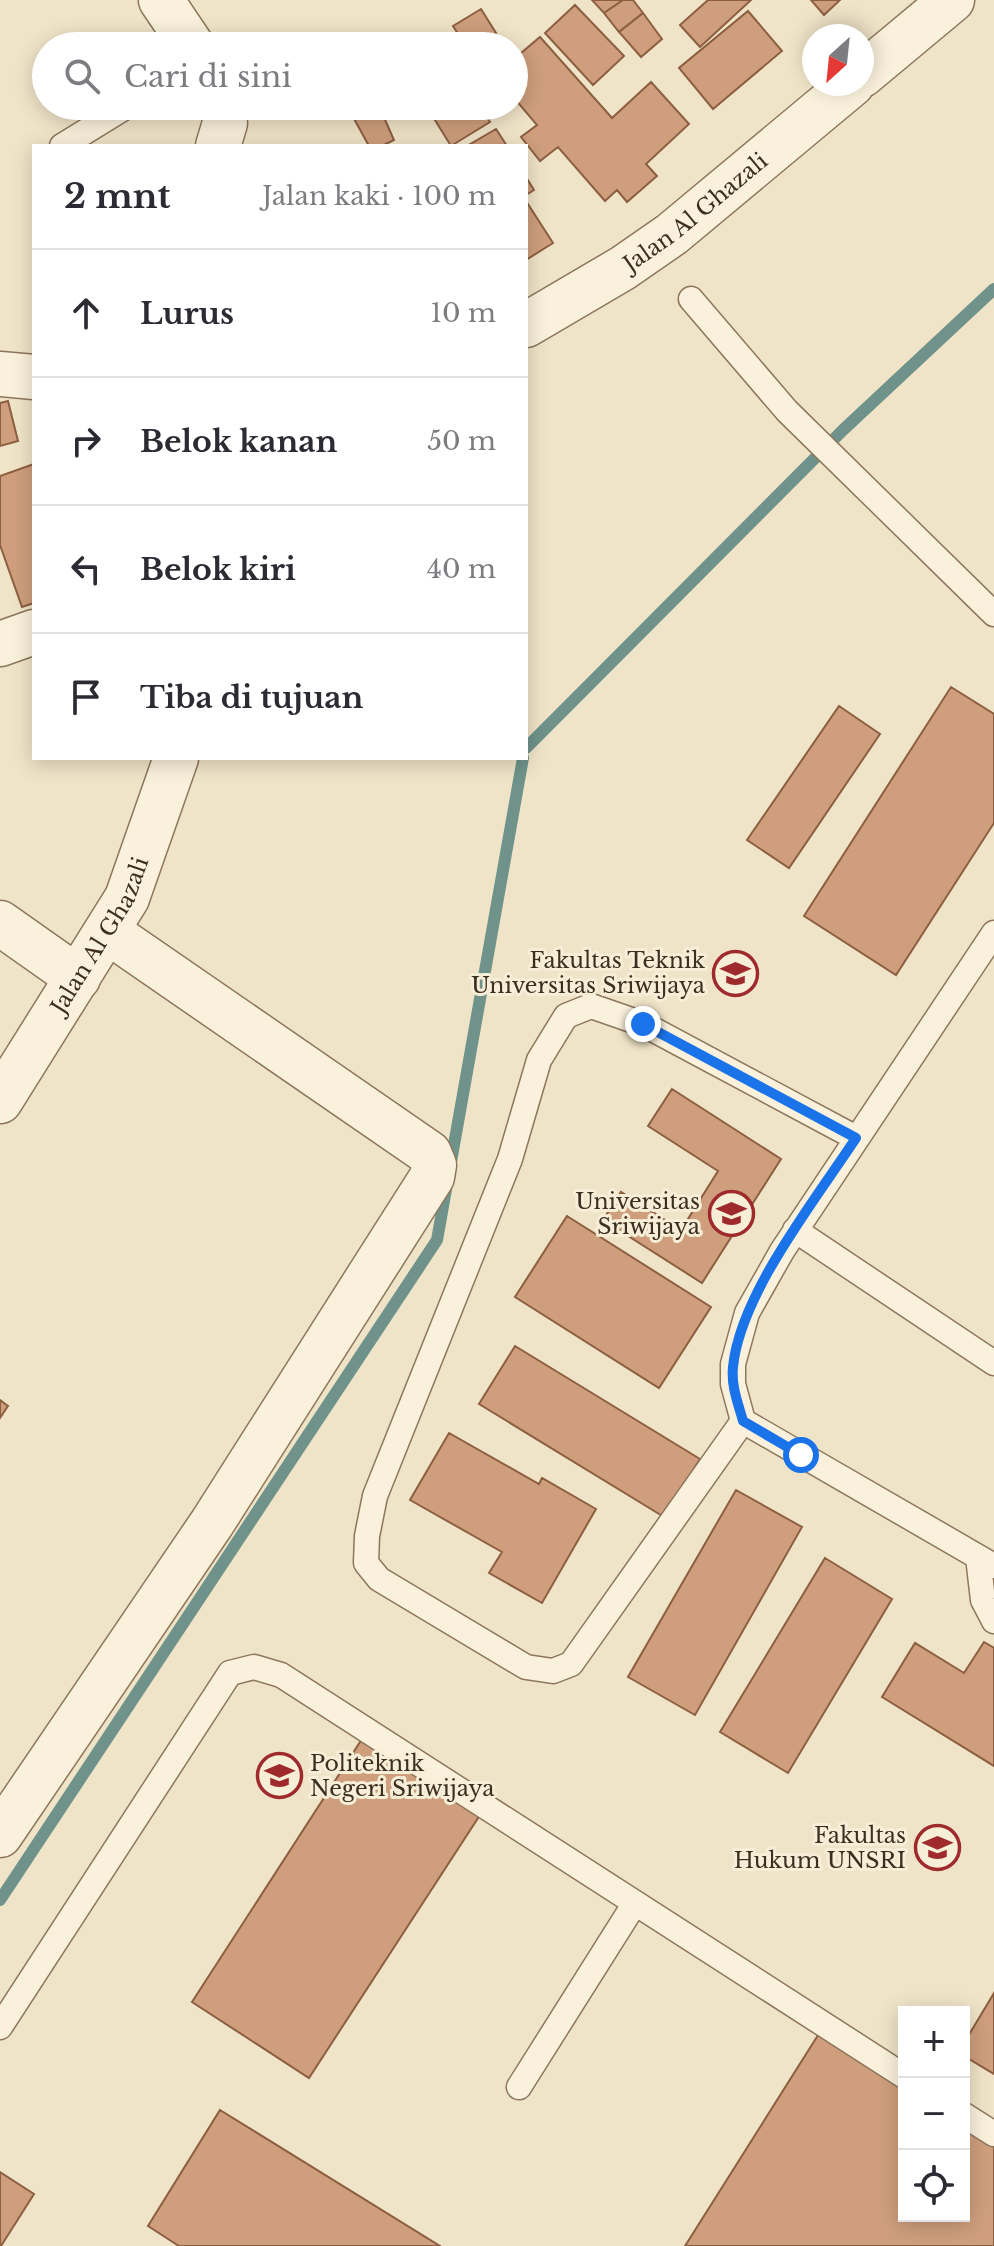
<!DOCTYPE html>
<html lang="id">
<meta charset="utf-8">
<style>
:root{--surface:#fff;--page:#f2f2f3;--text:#2b2b33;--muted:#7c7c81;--line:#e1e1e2}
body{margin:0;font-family:"Libre Baskerville",serif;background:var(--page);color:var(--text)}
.controls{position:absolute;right:24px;bottom:24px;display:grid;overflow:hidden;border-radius:0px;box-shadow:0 4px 20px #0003}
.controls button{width:72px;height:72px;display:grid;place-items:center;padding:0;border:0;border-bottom:2px solid var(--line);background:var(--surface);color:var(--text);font:40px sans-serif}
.compass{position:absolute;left:802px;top:24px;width:72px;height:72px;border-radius:50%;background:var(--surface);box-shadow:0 4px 20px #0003;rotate:207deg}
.stop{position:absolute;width:24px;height:24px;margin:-18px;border:6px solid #1a73e8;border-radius:50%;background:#fff}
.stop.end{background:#1a73e8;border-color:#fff;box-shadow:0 2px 8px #0008}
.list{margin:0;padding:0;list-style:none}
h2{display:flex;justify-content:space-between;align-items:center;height:104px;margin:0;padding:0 32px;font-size:34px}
h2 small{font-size:26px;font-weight:400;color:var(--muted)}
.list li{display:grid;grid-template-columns:52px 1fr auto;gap:24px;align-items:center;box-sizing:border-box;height:128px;padding:0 32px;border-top:2px solid var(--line)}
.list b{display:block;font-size:30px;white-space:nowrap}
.list em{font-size:26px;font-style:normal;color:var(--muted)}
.icon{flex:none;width:44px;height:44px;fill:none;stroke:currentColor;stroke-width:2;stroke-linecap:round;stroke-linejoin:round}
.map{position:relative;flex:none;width:994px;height:2246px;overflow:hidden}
.search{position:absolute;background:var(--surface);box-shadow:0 4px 20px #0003;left:32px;top:32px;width:496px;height:88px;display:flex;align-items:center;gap:20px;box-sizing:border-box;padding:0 28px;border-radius:44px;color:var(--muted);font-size:30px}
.panel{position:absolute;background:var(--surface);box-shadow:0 4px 20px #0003;left:32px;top:144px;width:496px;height:616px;border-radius:0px}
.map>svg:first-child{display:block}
</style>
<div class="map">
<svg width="994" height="2246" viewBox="0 0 994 2246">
<rect width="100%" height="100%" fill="#f0e4c8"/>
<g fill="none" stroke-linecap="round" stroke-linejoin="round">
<path stroke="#6f938a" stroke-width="12" d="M 526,748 L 843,430 L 994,289
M 0,1900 L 437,1240 L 523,758"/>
</g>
<path fill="#cf9f7d" stroke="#8d5f41" stroke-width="2" d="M 592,0 L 623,0 L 604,13 Z
M 623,0 L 633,0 L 643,13 L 619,32 L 604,13 Z
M 708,0 L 751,0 L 700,47 L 680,25 Z
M 811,0 L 840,0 L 824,15 Z
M 575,5 L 624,56 L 593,85 L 545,33 Z
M 481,9 L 496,33 L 475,46 L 466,46 L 453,26 Z
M 748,11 L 782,51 L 713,109 L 679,68 Z
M 643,13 L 662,39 L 641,57 L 619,32 Z
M 540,37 L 612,118 L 651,82 L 689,124 L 646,164 L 657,176 L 627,202 L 617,190 L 605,201 L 558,147 L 540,161 L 521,137 L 537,125 L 514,98 L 514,59 Z
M 347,106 L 379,106 L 394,140 L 382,146 L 369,146 Z
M 439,106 L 480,106 L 490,122 L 451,146 L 430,112 Z
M 496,129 L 507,146 L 467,146 Z
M 526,177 L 534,190 L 526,195 Z
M 526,201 L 553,243 L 526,260 Z
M 8,401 L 18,441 L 0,446 L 0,403 Z
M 34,464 L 34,603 L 22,607 L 0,545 L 0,476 Z
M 951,687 L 994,714 L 994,823 L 896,975 L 804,916 Z
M 839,706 L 880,734 L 789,868 L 747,840 Z
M 672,1089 L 781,1159 L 702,1283 L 603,1220 L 621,1192 L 681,1230 L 718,1171 L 648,1126 Z
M 567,1216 L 711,1307 L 659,1388 L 515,1297 Z
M 515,1346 L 700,1459 L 664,1517 L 479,1404 Z
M 0,1400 L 8,1406 L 0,1418 Z
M 449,1433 L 539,1484 L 542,1478 L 596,1509 L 542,1603 L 489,1573 L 502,1552 L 410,1500 Z
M 736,1490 L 802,1527 L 695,1715 L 628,1677 Z
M 825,1558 L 892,1599 L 788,1773 L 720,1732 Z
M 984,1642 L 994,1648 L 994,1766 L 882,1697 L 915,1643 L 964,1673 Z
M 362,1739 L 480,1815 L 309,2078 L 192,2002 Z
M 994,1993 L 994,2074 L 964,2056 L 964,2043 Z
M 820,2032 L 904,2085 L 904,2216 L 964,2216 L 964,2123 L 994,2142 L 994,2246 L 685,2246 Z
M 220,2110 L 440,2246 L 179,2246 L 148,2226 Z
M 0,2172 L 34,2194 L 1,2246 L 0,2246 Z"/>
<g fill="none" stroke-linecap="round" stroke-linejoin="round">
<defs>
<path id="lane" d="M 62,146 L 127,106
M 691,299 L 787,411 L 994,614
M 994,933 L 782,1251 L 747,1313 L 733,1364 L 733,1384 L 743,1421 L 994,1566
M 795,1230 L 994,1363
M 743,1421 L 571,1664 L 553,1671 L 526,1667 L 379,1579 L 366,1563 L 367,1536 L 375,1496 L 510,1159 L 539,1060 L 566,1016 L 591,1006 L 643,1024 L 856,1138
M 978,1557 L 983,1600 L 994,1621
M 0,2027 L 230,1673 L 254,1667 L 281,1675 L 904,2076
M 519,2087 L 635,1903
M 964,2115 L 994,2134"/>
<g id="street">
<path d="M 161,0 L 192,46"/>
<path d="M 862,75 L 952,0"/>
<path d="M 218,146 L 225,123 L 223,106"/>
<path id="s1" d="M 526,325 L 623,268 L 672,234 L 852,84"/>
<path d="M 0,374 L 34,377"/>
<path d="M 0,644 L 34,632"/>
<path d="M 0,923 L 78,978"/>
<path id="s2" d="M 0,1101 L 127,898 L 176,758"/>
<path d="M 0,1835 L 212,1523 L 432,1177 L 434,1165 L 429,1153 L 107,931"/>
</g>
</defs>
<use href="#lane" stroke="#8d765c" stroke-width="27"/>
<use href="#street" stroke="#8d765c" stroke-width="47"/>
<use href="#lane" stroke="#faf1dc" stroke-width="24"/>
<use href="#street" stroke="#faf1dc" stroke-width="44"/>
</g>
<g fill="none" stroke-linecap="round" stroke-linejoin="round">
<path stroke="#1a73e8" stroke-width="10" d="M 643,1024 L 856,1138 C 816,1199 740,1294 733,1367 C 731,1386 738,1403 743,1421 L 801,1455"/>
</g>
<defs>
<symbol id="university-ring" viewBox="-11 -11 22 22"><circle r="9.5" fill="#f7eed8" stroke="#9e2a2b" stroke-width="1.5"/><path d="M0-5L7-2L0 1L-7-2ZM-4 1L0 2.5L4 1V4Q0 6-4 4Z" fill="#9e2a2b"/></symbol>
</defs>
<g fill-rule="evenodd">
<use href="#university-ring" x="710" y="948" width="51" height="51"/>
<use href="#university-ring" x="706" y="1188" width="51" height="51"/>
<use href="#university-ring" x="254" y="1750" width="51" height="51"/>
<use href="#university-ring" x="912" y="1822" width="51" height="51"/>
</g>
<g text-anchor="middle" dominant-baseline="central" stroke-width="6" stroke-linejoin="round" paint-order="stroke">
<g font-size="22" fill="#3d2e20" stroke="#f7eed8">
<text stroke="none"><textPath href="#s1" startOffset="204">Jalan Al Ghazali</textPath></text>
<text stroke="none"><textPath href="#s2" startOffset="194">Jalan Al Ghazali</textPath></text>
</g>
<g font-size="22" fill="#3d2e20" stroke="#f7eed8" text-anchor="end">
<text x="705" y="960">Fakultas Teknik<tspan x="705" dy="25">Universitas Sriwijaya</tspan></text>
<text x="700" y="1201">Universitas<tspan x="700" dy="25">Sriwijaya</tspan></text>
<text x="310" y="1763" text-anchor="start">Politeknik<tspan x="310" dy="25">Negeri Sriwijaya</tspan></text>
<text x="906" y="1835">Fakultas<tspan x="906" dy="25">Hukum UNSRI</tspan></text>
</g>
</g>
</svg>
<div class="controls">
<button>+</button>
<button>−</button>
<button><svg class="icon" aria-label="locate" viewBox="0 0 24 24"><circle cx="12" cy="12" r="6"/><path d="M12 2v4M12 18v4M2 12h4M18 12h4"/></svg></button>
</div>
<svg class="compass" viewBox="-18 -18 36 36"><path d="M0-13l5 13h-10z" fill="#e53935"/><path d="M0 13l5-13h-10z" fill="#7c7c81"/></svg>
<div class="stop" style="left:801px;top:1455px"></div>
<div class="stop end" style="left:643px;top:1024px"></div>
<div class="search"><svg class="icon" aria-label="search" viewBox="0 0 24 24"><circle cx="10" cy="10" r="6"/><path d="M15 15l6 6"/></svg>Cari di sini</div>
<section class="panel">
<h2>2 mnt<small>Jalan kaki · 100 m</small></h2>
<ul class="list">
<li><svg class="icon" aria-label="ahead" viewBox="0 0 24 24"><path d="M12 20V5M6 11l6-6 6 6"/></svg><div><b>Lurus</b></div><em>10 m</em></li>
<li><svg class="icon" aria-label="right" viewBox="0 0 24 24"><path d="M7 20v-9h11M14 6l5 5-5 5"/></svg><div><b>Belok kanan</b></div><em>50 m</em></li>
<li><svg class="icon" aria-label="left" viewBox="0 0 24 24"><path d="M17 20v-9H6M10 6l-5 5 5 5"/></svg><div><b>Belok kiri</b></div><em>40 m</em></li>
<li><svg class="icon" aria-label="arrive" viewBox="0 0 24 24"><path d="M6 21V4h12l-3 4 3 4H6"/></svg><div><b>Tiba di tujuan</b></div></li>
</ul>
</section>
</div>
